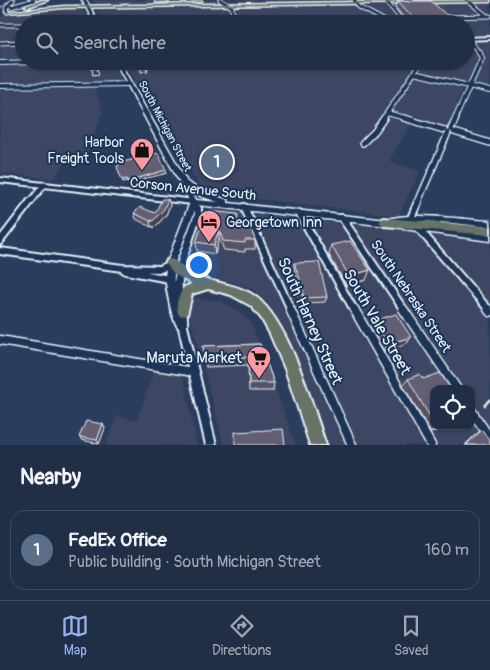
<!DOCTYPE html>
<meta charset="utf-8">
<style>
:root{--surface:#202e46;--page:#28364d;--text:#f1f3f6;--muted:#a2a8b3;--line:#3d4a5f;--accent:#95b2f1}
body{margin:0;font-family:Pangolin,sans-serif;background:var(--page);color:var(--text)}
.controls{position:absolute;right:15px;bottom:15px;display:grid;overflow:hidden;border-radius:10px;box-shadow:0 1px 4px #0004}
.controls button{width:45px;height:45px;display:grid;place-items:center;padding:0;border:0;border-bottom:1px solid var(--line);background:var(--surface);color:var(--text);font:25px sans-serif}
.you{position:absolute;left:198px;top:264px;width:18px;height:18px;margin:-12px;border:4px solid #fff;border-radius:50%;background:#1a73e8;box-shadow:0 0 0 8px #1a73e833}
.badge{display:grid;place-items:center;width:32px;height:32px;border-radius:50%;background:var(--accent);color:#fff;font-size:16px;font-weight:700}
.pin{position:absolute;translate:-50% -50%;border:2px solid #fff;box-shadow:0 1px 5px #0006}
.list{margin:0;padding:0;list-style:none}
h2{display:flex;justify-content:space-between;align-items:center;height:65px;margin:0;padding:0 20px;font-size:21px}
h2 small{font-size:16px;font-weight:400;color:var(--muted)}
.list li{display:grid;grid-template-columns:32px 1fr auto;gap:15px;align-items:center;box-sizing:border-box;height:80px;margin:0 10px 10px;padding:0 10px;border:1px solid var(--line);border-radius:15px}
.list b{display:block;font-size:19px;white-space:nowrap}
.list p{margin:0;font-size:16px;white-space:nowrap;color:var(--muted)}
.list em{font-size:16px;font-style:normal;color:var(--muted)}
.icon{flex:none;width:28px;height:28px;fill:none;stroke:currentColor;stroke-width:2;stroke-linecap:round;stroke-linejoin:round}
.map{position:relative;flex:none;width:490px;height:445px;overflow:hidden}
.search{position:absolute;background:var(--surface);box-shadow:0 1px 4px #0004;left:15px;right:15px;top:15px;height:55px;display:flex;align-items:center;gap:12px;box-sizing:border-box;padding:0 18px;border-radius:28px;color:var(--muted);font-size:19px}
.sheet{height:155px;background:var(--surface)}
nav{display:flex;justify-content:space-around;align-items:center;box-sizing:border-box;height:70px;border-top:1px solid var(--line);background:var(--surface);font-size:14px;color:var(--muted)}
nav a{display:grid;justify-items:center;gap:2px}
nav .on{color:var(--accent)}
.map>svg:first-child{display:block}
</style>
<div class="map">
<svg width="490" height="445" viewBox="0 0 490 445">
<rect width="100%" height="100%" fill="#2b3d5d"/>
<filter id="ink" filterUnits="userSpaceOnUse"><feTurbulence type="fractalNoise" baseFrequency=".02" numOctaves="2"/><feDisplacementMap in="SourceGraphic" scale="10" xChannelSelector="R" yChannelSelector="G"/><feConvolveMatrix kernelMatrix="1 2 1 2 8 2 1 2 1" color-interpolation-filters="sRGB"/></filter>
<g filter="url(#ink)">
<path fill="#3c4764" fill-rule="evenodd" d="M 92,0 L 397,0 L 97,5 Z
M 490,3 L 490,37 L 466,37 L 466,24 L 104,24 L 96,10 Z
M 77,9 L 85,12 L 91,24 L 24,24 L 24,61 L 111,61 L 122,81 L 92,82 L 103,111 L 87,153 L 72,154 L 53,179 L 0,173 L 0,16 L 19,11 Z
M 490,39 L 490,89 L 465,83 L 448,128 L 414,119 L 389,161 L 420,171 L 401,210 L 400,216 L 218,194 L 201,187 L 175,149 L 125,62 L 466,61 L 466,40 Z
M 211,209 L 490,239 L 490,445 L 329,445 L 284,327 L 267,303 L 251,288 L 192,271 L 187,265 L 204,213 ZM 434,389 L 471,389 L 471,426 L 434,426 Z
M 188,297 L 220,301 L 238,310 L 251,323 L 296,445 L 224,445 L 189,313 Z
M 159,354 L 179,355 L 197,445 L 106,445 L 117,416 L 137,421 Z"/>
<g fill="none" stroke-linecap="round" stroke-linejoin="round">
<defs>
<path id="minor-far4" d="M 220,0 L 232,7 L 234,24
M 354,0 L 359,7 L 391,24
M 385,0 L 405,24
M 467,0 L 487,16
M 11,7 L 34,0
M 7,12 L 6,8 L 13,0
M 444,17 L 490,16
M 72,24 L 233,21
M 0,25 L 24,25
M 466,38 L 480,53
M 0,43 L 24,42"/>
<path id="minor-far3" d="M 0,63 L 78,61
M 414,73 L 490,91
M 0,86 L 130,84
M 387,113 L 409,119
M 383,119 L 422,61
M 455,119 L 482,58 L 479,52"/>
<path id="minor-far2" d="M 404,118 L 444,130
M 451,129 L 456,118
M 454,132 L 490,143
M 363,143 L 375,131 L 384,118
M 29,204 L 44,185
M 417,204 L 448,133"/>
<path id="minor-far1" d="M 244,207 L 291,310
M 299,213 L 354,310
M 342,218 L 404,310
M 411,218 L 418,202
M 419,229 L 489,310
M 0,241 L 30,202
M 0,251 L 122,268 L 161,269 L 171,263
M 122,268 L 126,271 L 169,279"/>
<path id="minor" d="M 290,309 L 352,445
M 354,309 L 431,445
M 403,309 L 457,389
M 488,309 L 490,312
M 0,340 L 193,372
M 471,410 L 490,438"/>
<path id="tertiary" d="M 490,37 L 490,39 L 466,40 L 466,38 Z
M 0,178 L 196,200 L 201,208 L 201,214 L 184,266 C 183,274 181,282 182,290 C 184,302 188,313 187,326 L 216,445 L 206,445 L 179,328 C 171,320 167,289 165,277 C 165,272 167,266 168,261 L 171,260 L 174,261 C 176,267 173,275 174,282 L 179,257 L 195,214 L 195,208 L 192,204 L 0,182 Z"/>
<path id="secondary" d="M 82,0 L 86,0 L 99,24 L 95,24 Z
M 115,61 L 119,61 L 187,182 L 204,192 L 228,200 L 228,203 L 388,220 C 404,211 468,220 490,221 L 490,227 C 467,225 406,216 388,226 L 197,205 L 175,263 L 174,265 L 171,266 L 168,265 L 167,263 L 190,202 ZM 191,191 L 200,196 L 218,202 L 196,200 Z
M 406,224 L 490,235 L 490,241 L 403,229 L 402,227 Z"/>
<path id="primary" d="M 42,0 L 48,0 L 28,7 L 25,6 Z
M 490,0 L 490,2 L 64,8 L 7,13 L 5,12 L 64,6 Z"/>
<path id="motorway" d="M 384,218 L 490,227 L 490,235 L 384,226 L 379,222 Z
M 171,259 C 179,261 184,271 192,274 C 211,283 232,283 250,293 C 288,314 312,405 326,445 L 310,445 L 285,369 L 270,334 L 261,318 L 251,306 L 231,295 L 208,289 L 192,294 L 187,315 L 183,316 L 179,315 C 174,305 179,295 184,287 L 192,284 L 174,274 L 166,263 L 167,260 Z"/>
</defs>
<use href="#minor-far4" stroke="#e8f1f8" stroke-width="5"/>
<use href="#minor-far3" stroke="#e8f1f8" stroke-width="6"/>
<use href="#minor-far2" stroke="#e8f1f8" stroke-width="8"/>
<use href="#minor-far1" stroke="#e8f1f8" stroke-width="10"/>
<use href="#minor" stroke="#e8f1f8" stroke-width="11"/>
<use href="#tertiary" stroke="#e8f1f8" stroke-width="4"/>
<use href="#secondary" stroke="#e8f1f8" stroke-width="3"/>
<use href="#primary" stroke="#e8f1f8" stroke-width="3"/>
<use href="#motorway" stroke="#e8f1f8" stroke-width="4"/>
<use href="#minor-far4" stroke="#1d3557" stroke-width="3"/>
<use href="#minor-far3" stroke="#1d3557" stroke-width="4"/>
<use href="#minor-far2" stroke="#1d3557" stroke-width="5"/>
<use href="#minor-far1" stroke="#1d3557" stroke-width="6"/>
<use href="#minor" stroke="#1d3557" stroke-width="8"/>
<use href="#tertiary" fill="#1d3557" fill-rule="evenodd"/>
<use href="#secondary" fill="#1d3557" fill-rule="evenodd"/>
<use href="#primary" fill="#697266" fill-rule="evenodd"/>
<use href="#motorway" fill="#697266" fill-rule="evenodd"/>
<path stroke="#e8f1f8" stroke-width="1" stroke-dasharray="4 2" stroke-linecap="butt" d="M 0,8 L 10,0"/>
<path stroke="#e8f1f8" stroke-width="2.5" stroke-dasharray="10 5" stroke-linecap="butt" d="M 484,406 L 490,399"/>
</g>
<path fill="#565263" stroke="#e8f1f8" d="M 154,0 L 170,0 L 170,2 L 155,3 Z
M 192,0 L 203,0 L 203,2 L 192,2 Z
M 398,1 L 453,21 L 452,24 L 409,24 L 396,8 Z
M 148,61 L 149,65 L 147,71 L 141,72 L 140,67 Z
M 170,205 L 166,215 L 154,228 L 153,226 L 151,227 L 136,219 L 134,213 L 155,213 Z
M 207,211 L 238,223 L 238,229 L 255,240 L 255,249 L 245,249 L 245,252 L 224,250 L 219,238 L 215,254 L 197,251 L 196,242 Z
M 331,245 L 366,280 L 346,285 L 329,255 Z
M 294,263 L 327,297 L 325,302 L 303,303 L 302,294 L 297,295 L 296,290 L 297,285 L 299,285 L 294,268 Z
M 374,321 L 411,337 L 407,343 L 384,351 L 371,328 Z
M 260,344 L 274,383 L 273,391 L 249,391 L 248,365 L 206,367 L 203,346 Z
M 408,379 L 423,379 L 434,389 L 434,426 L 448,426 L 431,433 L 403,385 Z
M 105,428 L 99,444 L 82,440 L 79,437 Z
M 482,430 L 490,445 L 465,445 L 475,435 Z"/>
<path fill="#464250" stroke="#e8f1f8" d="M 148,61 L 149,65 L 147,71 L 146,67 Z
M 97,68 L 99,74 L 93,75 L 92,69 Z
M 166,170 L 167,173 L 129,183 L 128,181 Z
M 127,179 L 128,181 L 123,182 L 122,180 Z
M 168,199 L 170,205 L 166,215 L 154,228 L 153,226 L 151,227 L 150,221 Z
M 219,229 L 219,238 L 215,254 L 214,245 Z
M 370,270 L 366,280 L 346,285 L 349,276 Z
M 411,337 L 407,343 L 384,351 L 388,344 Z
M 103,424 L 105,428 L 99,444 L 97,440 Z
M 440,426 L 448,426 L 431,433 L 436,428 Z"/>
<path fill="#645f73" stroke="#e8f1f8" d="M 398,1 L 431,1 L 453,21 L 416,21 Z
M 142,61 L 148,61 L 146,67 L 140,67 Z
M 95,63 L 97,68 L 92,69 L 90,64 Z
M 158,153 L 166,170 L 128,181 L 127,179 L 122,180 L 117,167 L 119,163 Z
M 162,199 L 168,199 L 164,209 L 152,222 L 152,220 L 150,221 L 134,213 L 140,207 L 155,213 Z
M 207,211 L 238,214 L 237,229 L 251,228 L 255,240 L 245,240 L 245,243 L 223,241 L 219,229 L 214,245 L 196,242 Z
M 350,241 L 370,270 L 349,276 L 331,245 Z
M 319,262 L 327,297 L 304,298 L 303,290 L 297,290 L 297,285 L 302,285 L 294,263 Z
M 396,314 L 411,337 L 388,344 L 374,321 Z
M 260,344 L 274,383 L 249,383 L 248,357 L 205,359 L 203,346 Z
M 440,373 L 451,389 L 434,389 L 434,424 L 408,379 L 420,374 L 423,379 Z
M 86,421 L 103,424 L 97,440 L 79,437 Z
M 283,429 L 285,445 L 235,445 L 235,432 Z
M 482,430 L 490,441 L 490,445 L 466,445 Z"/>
</g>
<defs>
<symbol id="shop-pin" viewBox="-11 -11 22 30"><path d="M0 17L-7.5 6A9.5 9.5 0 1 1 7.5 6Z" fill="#ff9aa2" stroke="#1d3557"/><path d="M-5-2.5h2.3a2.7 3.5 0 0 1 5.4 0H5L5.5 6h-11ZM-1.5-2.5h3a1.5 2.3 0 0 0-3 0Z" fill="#111"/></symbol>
<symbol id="hotel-pin" viewBox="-11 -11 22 30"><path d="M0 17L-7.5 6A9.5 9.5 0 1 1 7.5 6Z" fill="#ff9aa2" stroke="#1d3557"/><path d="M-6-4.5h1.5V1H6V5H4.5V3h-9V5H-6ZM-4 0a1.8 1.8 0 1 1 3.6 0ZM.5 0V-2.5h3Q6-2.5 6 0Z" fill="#111"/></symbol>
<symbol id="supermarket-pin" viewBox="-11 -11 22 30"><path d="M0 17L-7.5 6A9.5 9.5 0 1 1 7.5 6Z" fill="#ff9aa2" stroke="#1d3557"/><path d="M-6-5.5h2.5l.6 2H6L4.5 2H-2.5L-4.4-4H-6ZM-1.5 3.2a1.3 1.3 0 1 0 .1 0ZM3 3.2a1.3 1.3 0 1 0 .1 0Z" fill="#111"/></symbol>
</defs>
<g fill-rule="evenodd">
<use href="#shop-pin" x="128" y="136" width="28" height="38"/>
<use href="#hotel-pin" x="195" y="208" width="28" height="38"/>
<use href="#supermarket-pin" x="245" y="344" width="28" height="38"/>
</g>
<g text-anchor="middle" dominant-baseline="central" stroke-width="4" stroke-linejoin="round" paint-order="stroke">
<g font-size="11" fill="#e8f1f8" stroke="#1d3557">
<text transform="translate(165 126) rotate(62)">South Michigan Street</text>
</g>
<g font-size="14" fill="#e8f1f8" stroke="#1d3557" text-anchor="end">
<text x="124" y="142">Harbor<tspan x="124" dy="16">Freight Tools</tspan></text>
<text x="226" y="222" text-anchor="start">Georgetown Inn</text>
</g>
<g font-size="14" fill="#e8f1f8" stroke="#1d3557">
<text transform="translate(193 189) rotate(6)">Corson Avenue South</text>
<text transform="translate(411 296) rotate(56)">South Nebraska Street</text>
</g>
<g font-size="16" fill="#e8f1f8" stroke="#1d3557">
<text transform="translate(310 321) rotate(66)">South Harney Street</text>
<text transform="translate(377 322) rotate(60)">South Vale Street</text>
</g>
<g font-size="16" fill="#e8f1f8" stroke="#1d3557" text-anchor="end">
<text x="242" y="358">Maruta Market</text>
</g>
</g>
</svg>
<div class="controls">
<button><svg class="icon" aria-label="locate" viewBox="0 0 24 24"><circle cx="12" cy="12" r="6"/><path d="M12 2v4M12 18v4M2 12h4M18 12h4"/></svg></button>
</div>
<div class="you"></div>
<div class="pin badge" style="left:217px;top:162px;background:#5c6f8a">1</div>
<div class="search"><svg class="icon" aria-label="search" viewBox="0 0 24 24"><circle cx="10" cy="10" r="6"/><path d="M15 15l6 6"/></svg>Search here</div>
</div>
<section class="sheet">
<h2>Nearby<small></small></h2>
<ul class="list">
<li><span class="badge" style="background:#5c6f8a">1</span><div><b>FedEx Office</b><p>Public building · South Michigan Street</p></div><em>160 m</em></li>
</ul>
</section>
<nav>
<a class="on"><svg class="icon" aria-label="map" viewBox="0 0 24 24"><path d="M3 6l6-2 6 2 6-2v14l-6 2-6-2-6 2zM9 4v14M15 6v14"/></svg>Map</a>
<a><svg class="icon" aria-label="directions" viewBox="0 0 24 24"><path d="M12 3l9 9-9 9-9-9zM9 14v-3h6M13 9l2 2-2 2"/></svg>Directions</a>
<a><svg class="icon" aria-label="saved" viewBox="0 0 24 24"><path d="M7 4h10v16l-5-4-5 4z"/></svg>Saved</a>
</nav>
